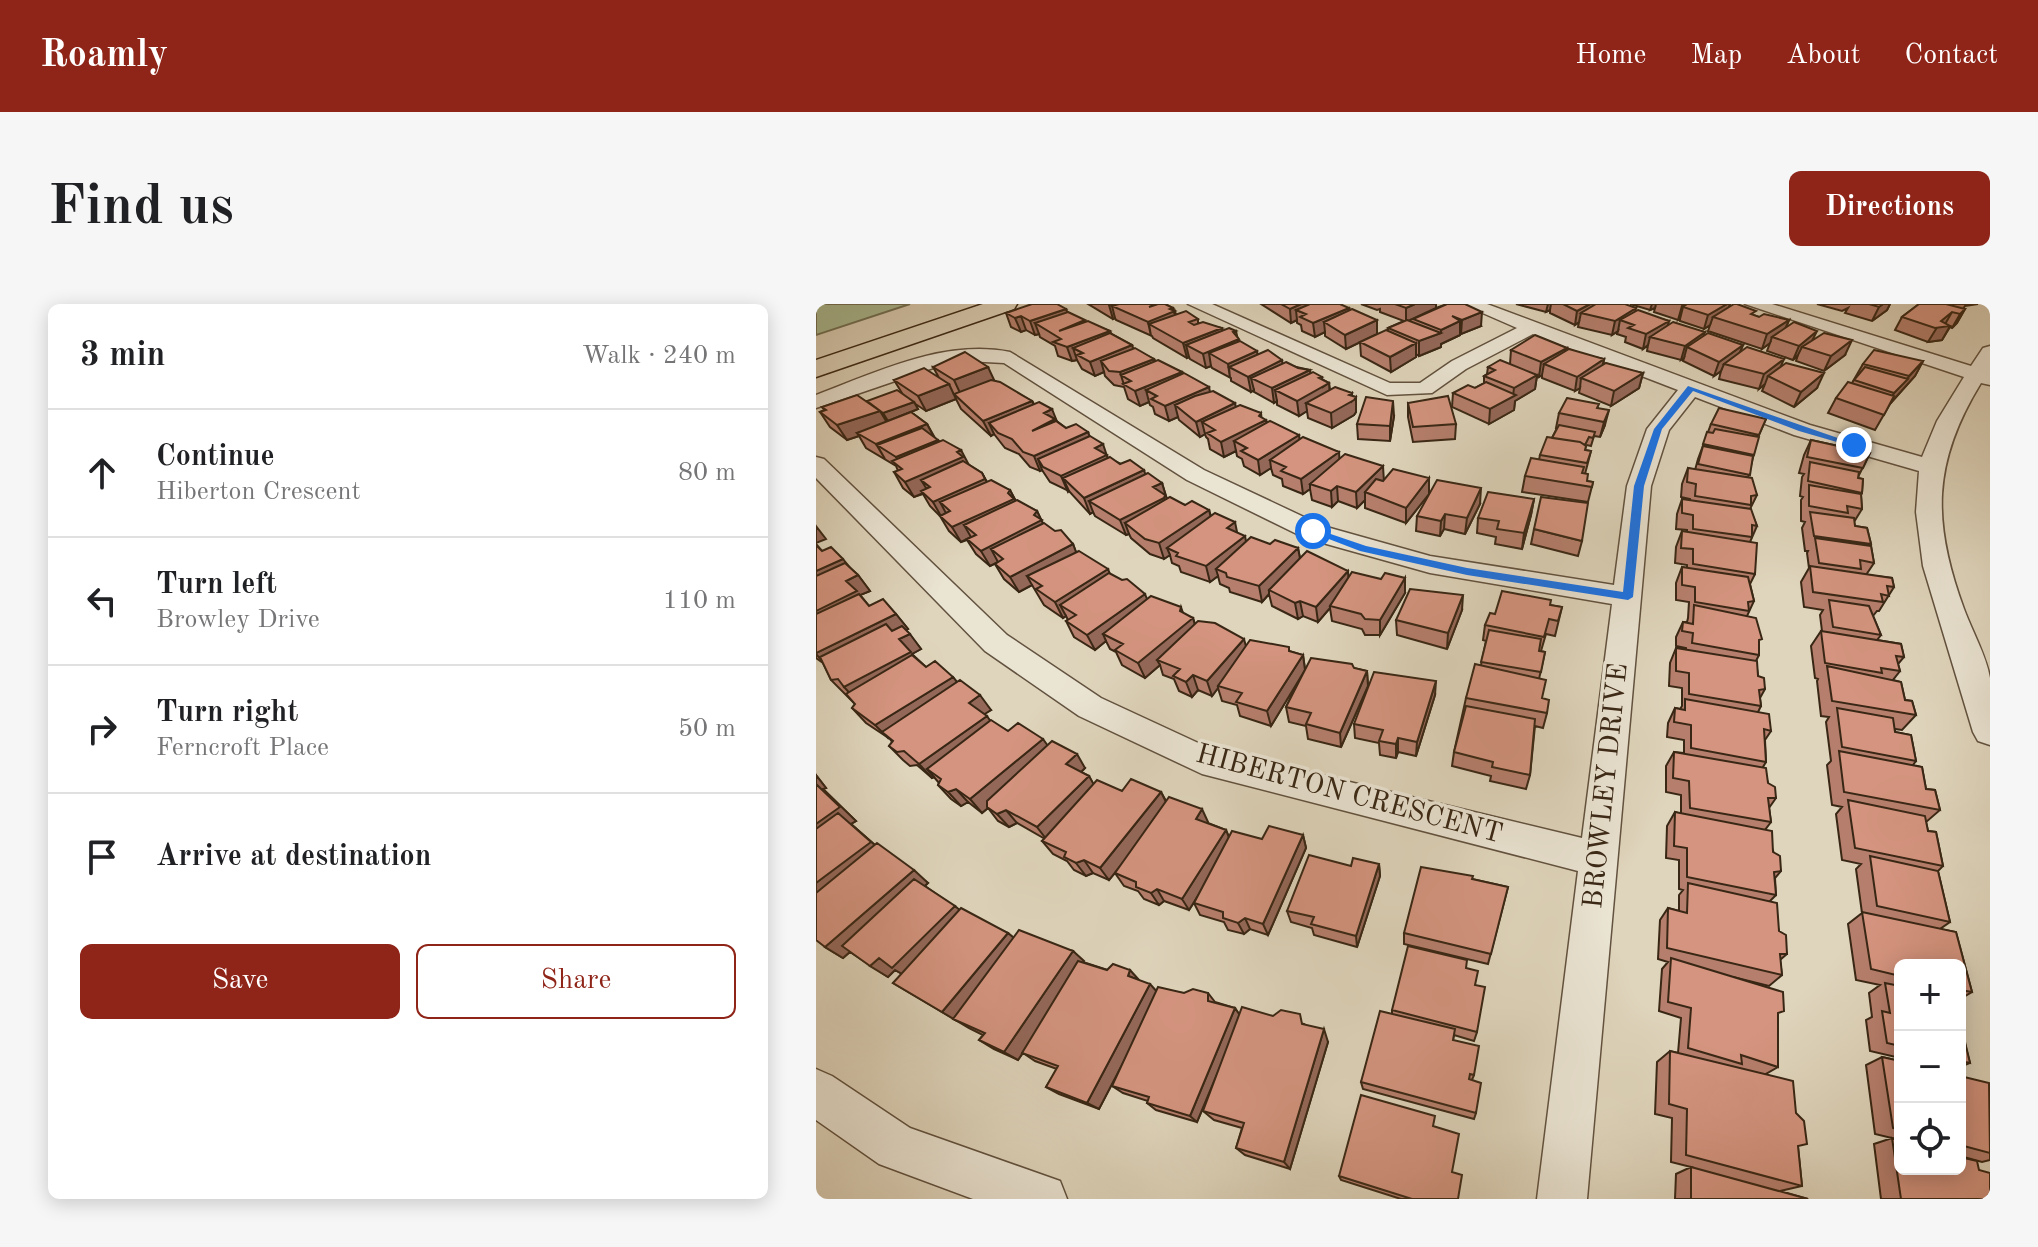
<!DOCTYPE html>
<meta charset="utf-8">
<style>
:root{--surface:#fff;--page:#f6f6f6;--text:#202124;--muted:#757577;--line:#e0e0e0;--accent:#8f2418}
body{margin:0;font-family:"Old Standard TT",serif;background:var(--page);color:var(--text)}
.controls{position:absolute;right:24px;bottom:24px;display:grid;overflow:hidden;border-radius:12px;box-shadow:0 4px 20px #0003}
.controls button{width:72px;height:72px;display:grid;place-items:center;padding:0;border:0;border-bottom:2px solid var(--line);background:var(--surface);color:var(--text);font:40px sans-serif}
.stop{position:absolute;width:24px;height:24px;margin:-18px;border:6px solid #1a73e8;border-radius:50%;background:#fff}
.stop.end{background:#1a73e8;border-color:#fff;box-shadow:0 2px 8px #0008}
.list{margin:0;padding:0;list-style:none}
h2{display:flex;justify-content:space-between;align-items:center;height:104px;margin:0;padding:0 32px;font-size:34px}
h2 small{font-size:26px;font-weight:400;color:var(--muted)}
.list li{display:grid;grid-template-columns:52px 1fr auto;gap:24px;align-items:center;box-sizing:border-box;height:128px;padding:0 32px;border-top:2px solid var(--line)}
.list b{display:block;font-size:30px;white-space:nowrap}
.list p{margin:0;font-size:26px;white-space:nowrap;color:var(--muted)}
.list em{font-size:26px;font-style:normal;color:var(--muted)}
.actions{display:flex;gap:16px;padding:24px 32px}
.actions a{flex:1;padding:18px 0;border:2px solid var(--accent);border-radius:12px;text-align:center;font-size:28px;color:var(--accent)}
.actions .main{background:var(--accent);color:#fff}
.icon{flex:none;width:44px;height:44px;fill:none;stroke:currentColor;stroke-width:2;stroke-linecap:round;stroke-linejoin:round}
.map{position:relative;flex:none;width:1174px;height:895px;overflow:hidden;border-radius:12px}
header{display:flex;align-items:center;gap:48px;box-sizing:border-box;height:112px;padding:0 40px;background:var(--accent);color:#fff}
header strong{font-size:38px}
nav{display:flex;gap:44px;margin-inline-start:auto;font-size:28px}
.intro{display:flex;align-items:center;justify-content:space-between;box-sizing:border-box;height:192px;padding:0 48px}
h1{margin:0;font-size:56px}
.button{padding:20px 36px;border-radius:12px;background:var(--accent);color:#fff;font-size:28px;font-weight:700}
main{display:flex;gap:48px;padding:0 48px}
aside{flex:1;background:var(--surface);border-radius:12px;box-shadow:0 4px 20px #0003}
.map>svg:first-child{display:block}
</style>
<header>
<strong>Roamly</strong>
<nav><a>Home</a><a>Map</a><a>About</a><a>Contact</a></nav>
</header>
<div class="intro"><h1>Find us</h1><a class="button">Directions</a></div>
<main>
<aside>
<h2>3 min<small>Walk · 240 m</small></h2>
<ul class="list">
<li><svg class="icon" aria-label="ahead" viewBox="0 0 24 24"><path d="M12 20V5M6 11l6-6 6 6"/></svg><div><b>Continue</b><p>Hiberton Crescent</p></div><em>80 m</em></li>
<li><svg class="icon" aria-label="left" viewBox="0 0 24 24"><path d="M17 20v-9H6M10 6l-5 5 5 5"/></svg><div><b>Turn left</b><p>Browley Drive</p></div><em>110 m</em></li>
<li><svg class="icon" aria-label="right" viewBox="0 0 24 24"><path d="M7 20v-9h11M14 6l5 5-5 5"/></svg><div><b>Turn right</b><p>Ferncroft Place</p></div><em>50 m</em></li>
<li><svg class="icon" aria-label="arrive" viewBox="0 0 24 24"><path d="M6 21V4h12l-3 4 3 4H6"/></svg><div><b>Arrive at destination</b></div></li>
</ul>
<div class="actions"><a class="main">Save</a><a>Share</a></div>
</aside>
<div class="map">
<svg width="1174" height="895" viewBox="0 0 1174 895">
<rect width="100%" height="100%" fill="#dfd5bc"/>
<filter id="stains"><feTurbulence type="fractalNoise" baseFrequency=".0025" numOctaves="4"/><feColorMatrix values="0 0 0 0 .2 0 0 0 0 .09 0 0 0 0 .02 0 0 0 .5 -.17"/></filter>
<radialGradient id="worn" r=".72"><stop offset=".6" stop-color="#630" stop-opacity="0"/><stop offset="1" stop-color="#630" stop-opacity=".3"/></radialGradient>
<path fill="#abbe96" stroke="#727256" stroke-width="2" d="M 0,0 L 94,0 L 0,31 Z"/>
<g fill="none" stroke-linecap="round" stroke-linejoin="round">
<defs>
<path id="minor" d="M 372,0 L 396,0 L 574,79 L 604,79 L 636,57 L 701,24 L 646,0 L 671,0 L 994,121 L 1106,153 L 1121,117 L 1148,73 L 929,0 L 956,0 L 1155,62 L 1167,44 L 1174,42 L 1174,81 L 1165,79 C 1116,159 1116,218 1148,305 C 1156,327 1170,351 1174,374 C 1174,395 1174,419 1174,441 L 1162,437 L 1157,428 L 1107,262 L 1100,208 L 1103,167 L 978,131 L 879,93 L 853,126 L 835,182 L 771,895 L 721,895 L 762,567 L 386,470 L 263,412 L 169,347 L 0,174 L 0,153 L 8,155 L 191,331 L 285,394 L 393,444 L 766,534 L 796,300 L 614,269 L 489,234 L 371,176 L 188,59 L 150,57 L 126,61 L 0,104 L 0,91 C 61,68 128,35 194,48 L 388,166 L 507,222 L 614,252 L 798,281 L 811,182 L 831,125 L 862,86 L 717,30 L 650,65 L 616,89 L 571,91 Z
M 0,765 L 16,772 L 94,824 L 244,877 L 251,895 L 157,895 L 63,860 L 0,816 Z"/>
<path id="major" d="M 167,0 L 201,0 L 198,5 L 0,73 L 0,56 Z"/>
</defs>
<use href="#minor" stroke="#62523f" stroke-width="3"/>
<use href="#major" stroke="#392715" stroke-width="3"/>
<use href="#minor" fill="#eae4d3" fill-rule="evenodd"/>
<use href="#major" fill="#dfd5bc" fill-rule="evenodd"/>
</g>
<path fill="#b67f6d" stroke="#392715" stroke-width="2" d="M 272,0 L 349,0 L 357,4 L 360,11 L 382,15 L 382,19 L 406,24 L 406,27 L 421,33 L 423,37 L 442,51 L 467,60 L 494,66 L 494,69 L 513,79 L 514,86 L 536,89 L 536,92 L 540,93 L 540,108 L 538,111 L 516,124 L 492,114 L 491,107 L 483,112 L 461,101 L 461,97 L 458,99 L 438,88 L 438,86 L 435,88 L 415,77 L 415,74 L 396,64 L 395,62 L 390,64 L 374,55 L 373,53 L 371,54 L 337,34 L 336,32 L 300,16 L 299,14 L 297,15 Z
M 445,0 L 524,0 L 561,30 L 530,45 L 509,32 L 509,28 L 499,33 L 486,27 L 485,21 L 481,19 L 481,16 L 475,19 Z
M 545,0 L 620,0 L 620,4 L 631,0 L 665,22 L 645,30 L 644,30 L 644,31 L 625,40 L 625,43 L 603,52 L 600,50 L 600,53 L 575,68 L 545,52 L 544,38 L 572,27 L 572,24 L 588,17 L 564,8 L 564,5 L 561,6 Z
M 700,0 L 809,0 L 819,8 L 853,17 L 851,22 L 888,32 L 927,41 L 924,48 L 965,63 L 1001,84 L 978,103 L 946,87 L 949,80 L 943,85 L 903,75 L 905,67 L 898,72 L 867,57 L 868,54 L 865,56 L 831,47 L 832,41 L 827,45 L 809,38 L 810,33 L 801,30 L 802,27 L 796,31 L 762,23 L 763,18 L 759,21 L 734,9 L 734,6 L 730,8 Z
M 814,0 L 914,0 L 913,3 L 943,13 L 973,16 L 970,24 L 1029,51 L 1008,67 L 980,57 L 982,51 L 977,56 L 951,47 L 954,39 L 946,45 L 892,27 L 894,21 L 888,25 L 864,17 L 864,15 L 862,16 L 838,8 L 839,4 L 834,6 Z
M 1001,0 L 1074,0 L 1071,6 L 1056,17 L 1029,9 L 1032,4 L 1026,7 Z
M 1103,0 L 1162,0 L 1149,2 L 1147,5 L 1149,5 L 1141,19 L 1136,24 L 1134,23 L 1126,36 L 1112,38 L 1079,26 L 1086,13 Z
M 250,5 L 251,8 L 269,18 L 294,27 L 295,30 L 316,41 L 317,45 L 338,55 L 339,57 L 366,68 L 366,70 L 394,88 L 420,103 L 445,109 L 445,113 L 451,118 L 484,136 L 523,148 L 523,154 L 568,176 L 613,174 L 613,190 L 590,219 L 549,204 L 549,196 L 541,204 L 522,197 L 516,203 L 496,196 L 494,185 L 487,190 L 467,182 L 466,175 L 457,171 L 455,164 L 444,171 L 428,162 L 426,155 L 421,152 L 420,147 L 408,153 L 394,145 L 392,135 L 390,133 L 389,130 L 384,133 L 363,116 L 362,113 L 353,117 L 339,110 L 337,103 L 334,101 L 333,98 L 324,102 L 312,95 L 308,83 L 298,81 L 289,72 L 288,68 L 279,72 L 266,65 L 261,56 L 256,57 L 242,52 L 239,42 L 224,33 L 223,30 L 219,31 L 210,26 L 205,28 L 195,23 L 190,9 Z
M 695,46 L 750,47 L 788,55 L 787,61 L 827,69 L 823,84 L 795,102 L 763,89 L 764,84 L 759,87 L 726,74 L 726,71 L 723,73 L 721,72 L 719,85 L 699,97 L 698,106 L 673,120 L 636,103 L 637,89 L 659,84 L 668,79 L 668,72 L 671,70 L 672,63 L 694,60 Z
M 1107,57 L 1099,72 L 1074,100 L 1059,126 L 1012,109 L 1020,94 L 1036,79 L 1047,60 Z
M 117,63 L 179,77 L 216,97 L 218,100 L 250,124 L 272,128 L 273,132 L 292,154 L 346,179 L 351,195 L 369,201 L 393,206 L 395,212 L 421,229 L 430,238 L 482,244 L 484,254 L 532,267 L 532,275 L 589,289 L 564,331 L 549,331 L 546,325 L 516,317 L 514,304 L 502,318 L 487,312 L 482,315 L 456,302 L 453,290 L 446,298 L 414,288 L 413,284 L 404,280 L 402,272 L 394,278 L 365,268 L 363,262 L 356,259 L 354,251 L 348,255 L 334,250 L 315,234 L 313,230 L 310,231 L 279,212 L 277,208 L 274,210 L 253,187 L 234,178 L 226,166 L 224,167 L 214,163 L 203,150 L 189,144 L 178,130 L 175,132 L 145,105 L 140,95 L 110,107 L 98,99 L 102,105 L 95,108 L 111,120 L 119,134 L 123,138 L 152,160 L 166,169 L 171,178 L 194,186 L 200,197 L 221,207 L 227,220 L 257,240 L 260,248 L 331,295 L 377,314 L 379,320 L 430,342 L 473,347 L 487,351 L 489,365 L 538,364 L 551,367 L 552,382 L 525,443 L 492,435 L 490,422 L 473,418 L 470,403 L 487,369 L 455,422 L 424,412 L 421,401 L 406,397 L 402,384 L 396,392 L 382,386 L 376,393 L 363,387 L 358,375 L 347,371 L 344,361 L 329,374 L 306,361 L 300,348 L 294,345 L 290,337 L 279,346 L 258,333 L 250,317 L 252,316 L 250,312 L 247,314 L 228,301 L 216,281 L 203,288 L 188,275 L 179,260 L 182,258 L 174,262 L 160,250 L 151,236 L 145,238 L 133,227 L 124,212 L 114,202 L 107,190 L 98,193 L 87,184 L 78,168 L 82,167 L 80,162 L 50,144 L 43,132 L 31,136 L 14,123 L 4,108 L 8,106 L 6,103 L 51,98 L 86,89 L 78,76 L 122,72 Z
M 592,99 L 640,120 L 639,135 L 597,138 L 592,113 Z
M 782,104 L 789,121 L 784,133 L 778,132 L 775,142 L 771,141 L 770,142 L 769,146 L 775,147 L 769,170 L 771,177 L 777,178 L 772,198 L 706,188 L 709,172 L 723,156 L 724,151 L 736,134 L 741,124 L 740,124 L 743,109 Z
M 578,112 L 574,137 L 542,135 L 541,120 Z
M 950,115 L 942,133 L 932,174 L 941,191 L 934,205 L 941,222 L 934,238 L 939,270 L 934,280 L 938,297 L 931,312 L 943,341 L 943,351 L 940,357 L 942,372 L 949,385 L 944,394 L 945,402 L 942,408 L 955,427 L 949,436 L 950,458 L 947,463 L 952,479 L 960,494 L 953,504 L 955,518 L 949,526 L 965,567 L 959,574 L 960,591 L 954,597 L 963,627 L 971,650 L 964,656 L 966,671 L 953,682 L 917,673 L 962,711 L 962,763 L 950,770 L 982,843 L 986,882 L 964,887 L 992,895 L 859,895 L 860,870 L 875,863 L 855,858 L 856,814 L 839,810 L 841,758 L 854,747 L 862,749 L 865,714 L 843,707 L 846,665 L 852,658 L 842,655 L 844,616 L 852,604 L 863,607 L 863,591 L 867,586 L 863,585 L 863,556 L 850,554 L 851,522 L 859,508 L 865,510 L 865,491 L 850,488 L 850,462 L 858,448 L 868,449 L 868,436 L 851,433 L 852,419 L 859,404 L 864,405 L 866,402 L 866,384 L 853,382 L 854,359 L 860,344 L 870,345 L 870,344 L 860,342 L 860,333 L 867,318 L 871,318 L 872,314 L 873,298 L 860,296 L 860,279 L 866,263 L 871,264 L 871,261 L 859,259 L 860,243 L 866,227 L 871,228 L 871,226 L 860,225 L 861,210 L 866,195 L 874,196 L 874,195 L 865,193 L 866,180 L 872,164 L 879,166 L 882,155 L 895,120 Z
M 995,136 L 1054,149 L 1043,171 L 1042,174 L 1047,175 L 1046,189 L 1045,191 L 1046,205 L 1038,218 L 1039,222 L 1051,224 L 1055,240 L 1053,242 L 1055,242 L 1058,259 L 1050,271 L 1076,274 L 1078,283 L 1063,307 L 1061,307 L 1057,312 L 1065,331 L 1061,336 L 1085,340 L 1088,353 L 1082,360 L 1084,367 L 1077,376 L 1085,378 L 1089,396 L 1096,397 L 1100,411 L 1086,426 L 1079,425 L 1079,428 L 1095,431 L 1100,457 L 1097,461 L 1106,463 L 1110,485 L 1119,486 L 1124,506 L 1110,518 L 1112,527 L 1120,528 L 1127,562 L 1122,567 L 1134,618 L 1124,625 L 1140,628 L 1156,688 L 1144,695 L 1144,661 L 1084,661 L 1084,754 L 1054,747 L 1050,716 L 1056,713 L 1053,689 L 1064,681 L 1040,676 L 1032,620 L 1046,609 L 1040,565 L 1045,560 L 1026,556 L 1020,510 L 1026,503 L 1016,501 L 1011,461 L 1015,457 L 1010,418 L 1013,413 L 1005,412 L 1001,377 L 1002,375 L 999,374 L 995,342 L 1005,327 L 1006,327 L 1004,311 L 1007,306 L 988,303 L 985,278 L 993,264 L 991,249 L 992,247 L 989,247 L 986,224 L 989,218 L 985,217 L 985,196 L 987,193 L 984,192 L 986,173 L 988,170 L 983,169 L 988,151 Z
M 718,195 L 715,211 L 706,245 L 679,240 L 680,233 L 661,229 L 662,214 Z
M 664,200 L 649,230 L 628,225 L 624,232 L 600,227 L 601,212 Z
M 718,225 L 766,237 L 762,252 L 715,240 Z
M 0,240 L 6,247 L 30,260 L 42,271 L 54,287 L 44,291 L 53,302 L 80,310 L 92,325 L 90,326 L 105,345 L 96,350 L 110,363 L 137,373 L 141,378 L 175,406 L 168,410 L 174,417 L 192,427 L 232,442 L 269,464 L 265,468 L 273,472 L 277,480 L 306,487 L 345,488 L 350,497 L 392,519 L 410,526 L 413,533 L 446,535 L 487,531 L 490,544 L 452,631 L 434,625 L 428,630 L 412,626 L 408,618 L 384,611 L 378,599 L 381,594 L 373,606 L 348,597 L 343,601 L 328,595 L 322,587 L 308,582 L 299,569 L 307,559 L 293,576 L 277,569 L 270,572 L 258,566 L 251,557 L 237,550 L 226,537 L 229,535 L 201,519 L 193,523 L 182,517 L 172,504 L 166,509 L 152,498 L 145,502 L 135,495 L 122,481 L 123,479 L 118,473 L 116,474 L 101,461 L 94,462 L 87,456 L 73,442 L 76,438 L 74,435 L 50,419 L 36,404 L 39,400 L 15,376 L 7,359 L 0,354 Z
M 734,301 L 746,303 L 739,332 L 730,330 L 725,347 L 729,348 L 723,375 L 726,394 L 731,409 L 727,424 L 719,422 L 714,471 L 710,485 L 674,477 L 675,472 L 636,462 L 638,448 L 650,394 L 665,361 L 670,337 L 667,336 L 669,321 L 679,310 Z
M 646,306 L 631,345 L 581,331 L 580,316 Z
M 619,391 L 600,452 L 582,448 L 580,454 L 564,451 L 563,439 L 539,434 L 538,420 Z
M 0,471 L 10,484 L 7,485 L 40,517 L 35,520 L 59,541 L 112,579 L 109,582 L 143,606 L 192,629 L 198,634 L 257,647 L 267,658 L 322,676 L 340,687 L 368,689 L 392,689 L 399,698 L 419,704 L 423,710 L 488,720 L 512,738 L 474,865 L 429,851 L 420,844 L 426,824 L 398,816 L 387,807 L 397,780 L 381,818 L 340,806 L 331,799 L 332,797 L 307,789 L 296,782 L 309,755 L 283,805 L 243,790 L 230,783 L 241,765 L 219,757 L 207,749 L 202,756 L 178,745 L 163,736 L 167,731 L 153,724 L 77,679 L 86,670 L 79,666 L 72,673 L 34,648 L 27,654 L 9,643 L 0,623 Z
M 563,560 L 564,572 L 541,643 L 498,631 L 496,624 L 475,618 L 471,607 L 535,562 Z
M 656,575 L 692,583 L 672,660 L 588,640 L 588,629 Z
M 650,664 L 659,681 L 661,728 L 658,737 L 638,731 L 637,736 L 658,771 L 656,776 L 660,809 L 658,815 L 547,785 L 545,778 L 576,710 L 576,706 Z
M 1144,721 L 1154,759 L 1144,763 Z
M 1066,753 L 1084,757 L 1084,836 L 1059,830 L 1050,761 Z
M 1144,772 L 1174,783 L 1174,856 L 1166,858 L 1144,852 Z
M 617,822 L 636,868 L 642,895 L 585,895 L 525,876 L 523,872 Z
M 1076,834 L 1163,866 L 1174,895 L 1065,895 L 1058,840 Z"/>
<path fill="#946859" stroke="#392715" stroke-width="2" d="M 295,0 L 334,0 L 296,2 L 299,14 L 297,15 L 293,1 Z
M 485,0 L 507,0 L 490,10 L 480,6 L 481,16 L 475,19 L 474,5 Z
M 599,0 L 620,0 L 620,4 L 590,18 L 590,4 Z
M 732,0 L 735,0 L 734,6 L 730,8 Z
M 774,0 L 785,0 L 765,9 L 763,18 L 759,21 L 761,7 Z
M 836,0 L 840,0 L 839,4 L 834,6 Z
M 870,0 L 874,0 L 867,3 L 864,15 L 862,16 L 866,2 Z
M 911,0 L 914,0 L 910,11 L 897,13 L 894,21 L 888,25 L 892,11 Z
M 1067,0 L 1074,0 L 1071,6 L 1056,17 L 1063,3 Z
M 357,4 L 358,8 L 359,7 L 362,21 L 333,20 L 335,32 L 332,18 Z
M 533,4 L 534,18 L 508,18 L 509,28 L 499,33 L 497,19 Z
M 820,4 L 817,18 L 804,16 L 802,27 L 796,31 L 799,17 Z
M 250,5 L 255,19 L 219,19 L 223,30 L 219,31 L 214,17 Z
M 1149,5 L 1141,19 L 1136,24 L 1144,10 Z
M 666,8 L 665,22 L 645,30 L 646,16 Z
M 1136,8 L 1128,22 L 1134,22 L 1126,36 L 1112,38 L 1125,17 Z
M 205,12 L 210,26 L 205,28 L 199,14 Z
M 561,16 L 561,30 L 530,45 L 529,31 Z
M 973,16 L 967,30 L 956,33 L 954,39 L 946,45 L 951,30 Z
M 644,17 L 644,31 L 625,40 L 625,43 L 603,52 L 603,37 L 625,29 L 625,26 Z
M 853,17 L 849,31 L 834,33 L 832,41 L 827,45 L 830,30 Z
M 406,24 L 409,38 L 370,41 L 373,53 L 371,54 L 367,39 Z
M 294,27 L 299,41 L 267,49 L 257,44 L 261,56 L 256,57 L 251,43 Z
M 420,27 L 425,50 L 393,49 L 395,62 L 390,64 L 387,50 Z
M 1001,27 L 994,41 L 986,43 L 982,51 L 977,56 L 983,42 Z
M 889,28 L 884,42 L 871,43 L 868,54 L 865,56 L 869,42 Z
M 1036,36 L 1029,51 L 1008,67 L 1015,52 Z
M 600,39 L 600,53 L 575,68 L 574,53 Z
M 316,41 L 320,55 L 285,57 L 288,68 L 279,72 L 274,58 Z
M 927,41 L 921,55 L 908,60 L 905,67 L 898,72 L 903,58 Z
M 751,44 L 748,59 L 728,60 L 726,71 L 723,73 L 725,58 Z
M 441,47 L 443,62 L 413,63 L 414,74 L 412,60 Z
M 338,55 L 342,69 L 315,77 L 305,71 L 308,81 L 304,68 Z
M 788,55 L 785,69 L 765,74 L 764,84 L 759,87 L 761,73 Z
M 968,55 L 962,69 L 952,72 L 949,80 L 943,85 L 948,70 Z
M 466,56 L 468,70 L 435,74 L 438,86 L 435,88 L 432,73 Z
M 1107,57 L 1099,72 L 1070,104 L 1078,89 Z
M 172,63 L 179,78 L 145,91 L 138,76 Z
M 494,66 L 496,81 L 459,86 L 461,97 L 458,99 L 456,84 Z
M 366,68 L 369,83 L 341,92 L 330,86 L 333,98 L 324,102 L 319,87 Z
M 827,69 L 823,84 L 795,102 L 798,87 Z
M 1008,69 L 1001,84 L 978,103 L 985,88 Z
M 721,71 L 719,85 L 699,97 L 698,106 L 673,120 L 674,105 L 697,92 L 698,84 Z
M 506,73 L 507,83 L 513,79 L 514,94 L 490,99 L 491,107 L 483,112 L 481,97 L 503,74 Z
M 133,80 L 140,95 L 110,107 L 102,92 Z
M 393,83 L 396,98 L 359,101 L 362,113 L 353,117 L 349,102 Z
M 536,89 L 536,97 L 540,93 L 540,108 L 538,111 L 516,124 L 515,109 Z
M 216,97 L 223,112 L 173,119 L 178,130 L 175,132 L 167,117 Z
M 577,97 L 578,112 L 574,137 L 574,122 Z
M 98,98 L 102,105 L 72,117 L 67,109 Z
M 419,99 L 422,114 L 386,118 L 389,130 L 384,133 L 380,118 Z
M 236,105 L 242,120 L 222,142 L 228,109 Z
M 793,106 L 789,121 L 784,133 L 788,118 Z
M 64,107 L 73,122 L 41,129 L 43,132 L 31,136 L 21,121 Z
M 445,109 L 446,118 L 450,116 L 453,131 L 418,137 L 420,147 L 408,153 L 405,138 L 443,112 Z
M 111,120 L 119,135 L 61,141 L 69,155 L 60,140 Z
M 272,128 L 277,143 L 222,155 L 226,166 L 224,167 L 218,152 Z
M 483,131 L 485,146 L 454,156 L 455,164 L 444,171 L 442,156 Z
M 122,136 L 130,151 L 89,168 L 80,153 Z
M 287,140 L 296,167 L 247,174 L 253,187 L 252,188 L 245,172 L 279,144 Z
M 145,146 L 153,161 L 114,183 L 105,176 L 112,187 L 98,193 L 89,178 Z
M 523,148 L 524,163 L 494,180 L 494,185 L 487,190 L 485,175 Z
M 567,162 L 568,178 L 549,188 L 549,196 L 541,204 L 540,188 Z
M 328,166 L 333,182 L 273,197 L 277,208 L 274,210 L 268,194 Z
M 166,169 L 177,190 L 124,198 L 131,211 L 126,214 L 117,198 Z
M 613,174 L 613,190 L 590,219 L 590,204 Z
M 346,179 L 354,206 L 309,219 L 313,230 L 310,231 L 304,216 L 337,183 Z
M 521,182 L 522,197 L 516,203 L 515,187 Z
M 665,184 L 664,200 L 649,230 L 651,214 Z
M 194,186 L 206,210 L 148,221 L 155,233 L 145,238 L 136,223 Z
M 718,195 L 715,211 L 706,245 L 708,229 Z
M 393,206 L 397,222 L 351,244 L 354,251 L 348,255 L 343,239 Z
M 221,207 L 233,232 L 175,245 L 182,258 L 174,262 L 165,247 L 218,211 Z
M 629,210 L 628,225 L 624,232 L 625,217 Z
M 419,218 L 422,233 L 411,224 Z
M 0,222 L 10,235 L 0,239 Z
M 429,232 L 432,248 L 400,265 L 402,272 L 394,278 L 390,262 Z
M 257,240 L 263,256 L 211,272 L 216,281 L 203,288 L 194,273 Z
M 482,244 L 485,260 L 453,286 L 453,290 L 446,298 L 443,282 Z
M 27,255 L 39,270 L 0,288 L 0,267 Z
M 292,265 L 298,280 L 244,301 L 250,312 L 247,314 L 239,298 Z
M 532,267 L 533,282 L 514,302 L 514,304 L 502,318 L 500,303 Z
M 42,271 L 54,287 L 44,291 L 0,329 L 0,307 L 30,277 Z
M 589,274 L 589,289 L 564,331 L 564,316 Z
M 329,290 L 335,305 L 287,330 L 290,337 L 279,346 L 271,331 Z
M 647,291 L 646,306 L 631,345 L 632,329 Z
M 484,297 L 487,312 L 482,315 L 479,299 Z
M 365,303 L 370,318 L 377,314 L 381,329 L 341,356 L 344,361 L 329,374 L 322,359 L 364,307 Z
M 80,310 L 92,325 L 13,365 L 0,350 L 0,349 Z
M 94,330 L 105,345 L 96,350 L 106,363 L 42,398 L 28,383 L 83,335 Z
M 428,335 L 432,350 L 402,382 L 402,384 L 396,392 L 391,377 Z
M 487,351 L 489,366 L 455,422 L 451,407 Z
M 551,367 L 552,382 L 525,443 L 524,429 Z
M 377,371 L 382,386 L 376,393 L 370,378 Z
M 137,373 L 148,387 L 66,428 L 73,435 L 59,421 Z
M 620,377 L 619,391 L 600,452 L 601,438 Z
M 164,391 L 175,406 L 164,413 L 153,399 Z
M 171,412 L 181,427 L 111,465 L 118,473 L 116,474 L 103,460 Z
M 582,434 L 582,448 L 580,454 L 580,440 Z
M 227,435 L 237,449 L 166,509 L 154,495 Z
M 261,450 L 269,464 L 259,474 L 250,460 Z
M 0,471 L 10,484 L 7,485 L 40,517 L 35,520 L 70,551 L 0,600 Z
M 273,472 L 281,486 L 231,536 L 221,523 Z
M 140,485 L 152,498 L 145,502 L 132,488 Z
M 345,488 L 352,502 L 293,576 L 284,564 Z
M 386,505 L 392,518 L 386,528 L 380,515 Z
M 190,506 L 201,519 L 193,523 L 181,510 Z
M 410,526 L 415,539 L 373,606 L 366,595 Z
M 487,531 L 490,544 L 452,631 L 447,620 Z
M 268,556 L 277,569 L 270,572 L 260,559 Z
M 563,560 L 564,572 L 541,643 L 540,632 Z
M 98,566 L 112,579 L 27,654 L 9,643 Z
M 341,585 L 348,597 L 343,601 L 335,589 Z
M 139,602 L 153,614 L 93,674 L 79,666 L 72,673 L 54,662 L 63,654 Z
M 429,614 L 434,625 L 428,630 L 422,619 Z
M 192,629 L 205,640 L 141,717 L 126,708 Z
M 257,647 L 268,657 L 202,756 L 188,748 Z
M 314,666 L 323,676 L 312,672 Z
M 334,680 L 343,690 L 283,805 L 271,799 Z
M 419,704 L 425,713 L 381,818 L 374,812 Z
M 508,725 L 512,738 L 474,865 L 468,858 Z"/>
<path fill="#d4947f" stroke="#392715" stroke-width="2" d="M 216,0 L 241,0 L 250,5 L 214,17 L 205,12 L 199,14 L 190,9 Z
M 303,0 L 340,0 L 333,3 L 342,0 L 349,0 L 357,4 L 354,5 L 359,7 L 332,18 L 296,2 Z
M 465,0 L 485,0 L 474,5 Z
M 494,0 L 524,0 L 533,4 L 497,19 L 484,13 L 490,10 L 480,6 Z
M 579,0 L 599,0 L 590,4 Z
M 631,0 L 649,0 L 666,8 L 646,16 L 636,12 L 644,17 L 625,26 L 597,15 Z
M 747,0 L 774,0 L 761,7 Z
M 780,0 L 809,0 L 820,4 L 799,17 L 765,9 Z
M 871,0 L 911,0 L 892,11 L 867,3 Z
M 918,0 L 921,0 L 940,7 L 935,10 L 943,13 L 948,10 L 973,16 L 951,30 L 897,13 Z
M 1053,0 L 1067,0 L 1063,3 Z
M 1103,0 L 1130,0 L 1149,5 L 1144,10 L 1136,8 L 1125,17 L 1134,22 L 1119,24 L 1086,13 Z
M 536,5 L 561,16 L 529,31 L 508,18 Z
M 822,6 L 853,17 L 830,30 L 812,24 L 818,21 L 804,16 Z
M 370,7 L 382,15 L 373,18 L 378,21 L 387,18 L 406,24 L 367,39 L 333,20 Z
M 252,8 L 269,16 L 243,27 L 272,17 L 294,27 L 251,43 L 237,38 L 245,35 L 219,19 Z
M 591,16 L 625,29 L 603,37 L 572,24 Z
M 857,18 L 889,28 L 869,42 L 834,33 Z
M 978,18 L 1001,27 L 983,42 L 956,33 Z
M 413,24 L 420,27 L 417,28 L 423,35 L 387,50 L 370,41 Z
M 570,26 L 600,39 L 574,53 L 544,38 Z
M 294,29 L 316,41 L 274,58 L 261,51 L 267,49 L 257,44 Z
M 892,29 L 927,41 L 903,58 L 871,43 Z
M 1008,29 L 1036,36 L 1015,52 L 986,43 Z
M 719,31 L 751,44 L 725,58 L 695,46 Z
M 424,37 L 441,47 L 412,60 L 393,49 Z
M 931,43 L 968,55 L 948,70 L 908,60 Z
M 319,44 L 338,55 L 304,68 L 293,67 L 285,57 Z
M 753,45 L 788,55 L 761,73 L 728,60 Z
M 452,46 L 466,56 L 432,73 L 413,63 Z
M 1058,46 L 1107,57 L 1093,72 L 1047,60 Z
M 149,48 L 172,63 L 138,76 L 117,63 Z
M 342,56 L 366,68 L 319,87 L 307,80 L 315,77 L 305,71 Z
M 684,56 L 721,71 L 698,84 L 668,72 L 679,66 L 672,63 Z
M 470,58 L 482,64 L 494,66 L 456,84 L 435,74 Z
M 790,59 L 827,69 L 798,87 L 765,74 Z
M 970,59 L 1008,69 L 985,88 L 952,72 Z
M 1049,63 L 1092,75 L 1078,89 L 1038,76 Z
M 108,64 L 133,80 L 102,92 L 78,76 Z
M 497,68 L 506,73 L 503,74 L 513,79 L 481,97 L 459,86 Z
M 368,69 L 393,83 L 349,102 L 335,95 L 341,92 L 330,86 Z
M 175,76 L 184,78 L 216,97 L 167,117 L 138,90 Z
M 670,78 L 700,91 L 674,105 L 637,89 L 652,81 L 659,84 Z
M 1032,78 L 1078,92 L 1068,111 L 1020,94 Z
M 519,83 L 536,89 L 533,91 L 540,93 L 538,96 L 515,109 L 490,99 Z
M 81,86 L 98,98 L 67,109 L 51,97 Z
M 397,87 L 419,99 L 380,118 L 359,101 L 379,92 Z
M 41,91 L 64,107 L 21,121 L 4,108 L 10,106 L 6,103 Z
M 632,92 L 640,120 L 597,123 L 592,99 Z
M 550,93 L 577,97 L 574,122 L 541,120 Z
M 751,94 L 783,100 L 781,104 L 793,106 L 788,118 L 743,109 Z
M 223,98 L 236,105 L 228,109 L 239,115 L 216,127 L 240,117 L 250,124 L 260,120 L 272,128 L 218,152 L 207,148 L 196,135 L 182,129 L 173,119 Z
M 424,101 L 445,109 L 443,112 L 450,116 L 405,138 L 391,129 L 399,126 L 386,118 Z
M 903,104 L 950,115 L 943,131 L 895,120 Z
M 95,108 L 111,120 L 60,140 L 41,129 Z
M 454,117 L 483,131 L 442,156 L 425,147 L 431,144 L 418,137 Z
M 743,121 L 779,128 L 777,134 L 773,133 L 769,141 L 764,138 L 736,134 Z
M 106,124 L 122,136 L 80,153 L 61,141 Z
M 899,125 L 943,133 L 938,151 L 887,140 L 891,128 L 897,129 Z
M 274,132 L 287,140 L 279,144 L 291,151 L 245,172 L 227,163 L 222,155 Z
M 487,133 L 523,148 L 485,175 L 465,167 L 470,163 L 454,156 Z
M 731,133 L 764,138 L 770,142 L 769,146 L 775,147 L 771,159 L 724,151 Z
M 127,136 L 145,146 L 141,148 L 147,153 L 89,178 L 78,168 L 86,165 L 76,157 Z
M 995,136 L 1054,149 L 1047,164 L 991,153 Z
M 887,142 L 937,152 L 934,171 L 882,160 Z
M 529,150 L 567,162 L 540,188 L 521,182 L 515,187 L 494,180 Z
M 294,153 L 304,160 L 314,156 L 328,166 L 268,194 L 247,174 Z
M 715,154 L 768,163 L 766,169 L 772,170 L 771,177 L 777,178 L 776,183 L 709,172 Z
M 147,157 L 166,169 L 169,175 L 117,198 L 105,187 L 114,183 L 105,176 Z
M 994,158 L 1043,168 L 1042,174 L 1047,175 L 1046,189 L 992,177 Z
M 872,164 L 936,174 L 941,191 L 935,192 L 935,201 L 879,192 L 880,180 L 871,178 Z
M 577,165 L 613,174 L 590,204 L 549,188 L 560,175 L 567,177 Z
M 332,169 L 346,179 L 337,183 L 349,191 L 348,194 L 304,216 L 273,197 Z
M 175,176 L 194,186 L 192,189 L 198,195 L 136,223 L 124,212 L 134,207 L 124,198 Z
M 621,176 L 665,184 L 651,214 L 629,210 L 625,217 L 601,212 Z
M 993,181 L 1045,190 L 1046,205 L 1031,202 L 1032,209 L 993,202 Z
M 672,188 L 718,195 L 708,229 L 681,225 L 683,217 L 662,214 Z
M 354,193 L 369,201 L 376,197 L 393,206 L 343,239 L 329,235 L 309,219 Z
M 725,193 L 772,199 L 766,237 L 718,225 Z
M 866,195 L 935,205 L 941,222 L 936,221 L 936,233 L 877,225 L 877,211 L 866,209 Z
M 201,196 L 221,207 L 218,211 L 226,216 L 165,247 L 151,235 L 160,231 L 148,221 Z
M 994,208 L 1038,214 L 1039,222 L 1051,224 L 1055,240 L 998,232 Z
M 399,209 L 419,218 L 411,224 L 429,232 L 390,262 L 360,252 L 362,249 L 351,244 Z
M 228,219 L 239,227 L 245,226 L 257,240 L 194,273 L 179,260 L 187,255 L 175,245 Z
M 866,227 L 941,239 L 939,270 L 877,260 L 877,245 L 865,244 Z
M 435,233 L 454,240 L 459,236 L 482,244 L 443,282 L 411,273 L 410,269 L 400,265 Z
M 999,234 L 1055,242 L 1058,259 L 1044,256 L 1045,265 L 1003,259 Z
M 0,241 L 6,247 L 15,243 L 27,255 L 0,267 Z
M 263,247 L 292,265 L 239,298 L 220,285 L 226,282 L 211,272 Z
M 491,247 L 532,267 L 500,303 L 484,297 L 479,299 L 453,286 Z
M 29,259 L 42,271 L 30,277 L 41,287 L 0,307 L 0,272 Z
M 994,262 L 1076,274 L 1078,283 L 1071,282 L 1073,292 L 1065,290 L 1067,298 L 997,288 Z
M 866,263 L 932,273 L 938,297 L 932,298 L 933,307 L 879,298 L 879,283 L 866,281 Z
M 536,268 L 565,275 L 569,269 L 589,274 L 564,316 L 549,315 L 545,310 L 514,302 Z
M 293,269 L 306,276 L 311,275 L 329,290 L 271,331 L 250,317 L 260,311 L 244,301 Z
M 594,285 L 647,291 L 632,329 L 580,316 Z
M 686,287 L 735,296 L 734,301 L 746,303 L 742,317 L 733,315 L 728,333 L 669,321 L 674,309 L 679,310 Z
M 43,290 L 53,302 L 67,295 L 80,310 L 0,349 L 0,310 Z
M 335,292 L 365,303 L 364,307 L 377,314 L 322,359 L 299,346 L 307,340 L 287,330 Z
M 1013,296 L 1053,302 L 1065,331 L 1017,323 Z
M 878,301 L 940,314 L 946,335 L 943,336 L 943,351 L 876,339 L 877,329 L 866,327 L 867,318 L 877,320 Z
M 382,317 L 399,319 L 428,335 L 391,377 L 377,371 L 370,378 L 357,372 L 364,365 L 341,356 Z
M 70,320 L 76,327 L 86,322 L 94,330 L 83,335 L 95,348 L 28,383 L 22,375 L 15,376 L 4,353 Z
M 673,326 L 725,335 L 723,347 L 729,348 L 725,368 L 665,358 Z
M 1005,327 L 1085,340 L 1088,353 L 1080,352 L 1084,367 L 1065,364 L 1066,369 L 1009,359 Z
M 434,336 L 473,343 L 473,347 L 487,351 L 451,407 L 420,398 L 426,389 L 402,382 Z
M 860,344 L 941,357 L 942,372 L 948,374 L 949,385 L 943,386 L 945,402 L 873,390 L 873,369 L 860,367 Z
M 96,351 L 110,363 L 119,357 L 137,373 L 59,421 L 36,404 L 39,400 L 30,390 Z
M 495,354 L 536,360 L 538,364 L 551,367 L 524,429 L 490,420 L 495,409 L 470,403 Z
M 659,360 L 730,376 L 726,394 L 733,396 L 731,409 L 650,394 Z
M 1011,362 L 1085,378 L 1089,396 L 1096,397 L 1100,411 L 1016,397 Z
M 558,368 L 620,377 L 601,438 L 582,434 L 580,440 L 563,437 L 567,426 L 538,420 Z
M 144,376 L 164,391 L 153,399 L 171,412 L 103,460 L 88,447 L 81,448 L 73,442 L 77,437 L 66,428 Z
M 869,395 L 953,410 L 955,427 L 948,425 L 950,458 L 875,444 L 875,421 L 858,418 L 859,404 L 869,406 Z
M 650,402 L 719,415 L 714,471 L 676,463 L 677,458 L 638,448 Z
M 1021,404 L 1077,414 L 1079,428 L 1095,431 L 1100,457 L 1026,443 Z
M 175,416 L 192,427 L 202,419 L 227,435 L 154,495 L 140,485 L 132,488 L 122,481 L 125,475 L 111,465 Z
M 236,437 L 261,450 L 250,460 L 273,472 L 221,523 L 190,506 L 181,510 L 171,503 L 171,497 Z
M 1023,447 L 1106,463 L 1110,485 L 1119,486 L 1124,506 L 1028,488 Z
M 858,448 L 950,464 L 952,479 L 959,483 L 960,494 L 952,494 L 955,518 L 874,504 L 873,477 L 857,474 Z
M 315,475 L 345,488 L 284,564 L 268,556 L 260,559 L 248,553 L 250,548 L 226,537 L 281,476 L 306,487 Z
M 0,480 L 24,503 L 0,520 Z
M 353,493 L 386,505 L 380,515 L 410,526 L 366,595 L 341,585 L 335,589 L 320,583 L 320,578 L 299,569 Z
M 1032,496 L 1109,512 L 1112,527 L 1120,528 L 1127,562 L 1039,544 Z
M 859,508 L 956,527 L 957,548 L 964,552 L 965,567 L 958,568 L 960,591 L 871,573 L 871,544 L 858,542 Z
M 22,509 L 55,538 L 0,579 L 0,525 Z
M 453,522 L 487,531 L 447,620 L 429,614 L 422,619 L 407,614 L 407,608 L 378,599 L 416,527 L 446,535 Z
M 61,539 L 98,566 L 9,643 L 0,636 L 0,589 Z
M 493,551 L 535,562 L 537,554 L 563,560 L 540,632 L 495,620 L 498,613 L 471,607 Z
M 1054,552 L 1122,567 L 1134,618 L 1061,602 Z
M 605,563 L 657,572 L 656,575 L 692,583 L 675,650 L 588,629 Z
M 98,575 L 139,602 L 76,664 L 63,654 L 54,662 L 26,642 Z
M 872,579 L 961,599 L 963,627 L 970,631 L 971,650 L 964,650 L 966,671 L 851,644 L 852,604 L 871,609 Z
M 145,604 L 192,629 L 126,708 L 77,679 Z
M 1046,608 L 1140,628 L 1156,688 L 1144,686 L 1144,661 L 1084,661 L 1084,672 L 1055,665 Z
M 203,626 L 257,647 L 188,748 L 163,736 L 169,729 L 137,715 Z
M 592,642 L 651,656 L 650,664 L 662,667 L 659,681 L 669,683 L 661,728 L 576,706 Z
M 855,654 L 967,688 L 968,707 L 962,709 L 962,763 L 925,751 L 926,760 L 872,744 L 875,704 L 852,698 Z
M 262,657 L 291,666 L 297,660 L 314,666 L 312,672 L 334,680 L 271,799 L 230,783 L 242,762 L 206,749 Z
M 1069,679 L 1084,682 L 1084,742 L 1071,739 L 1066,707 L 1074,709 Z
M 342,683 L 368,689 L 377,685 L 392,689 L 392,697 L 419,704 L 374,812 L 331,799 L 333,793 L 296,782 Z
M 426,703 L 457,712 L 465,706 L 484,710 L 486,720 L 508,725 L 468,858 L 420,844 L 428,819 L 387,807 Z
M 564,707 L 639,725 L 637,736 L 663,742 L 658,771 L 654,770 L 653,775 L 665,779 L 660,809 L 545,778 Z
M 1144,721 L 1145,721 L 1154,759 L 1144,757 Z
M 854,747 L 977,777 L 980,809 L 988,817 L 991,840 L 982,842 L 986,882 L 870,851 L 871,805 L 853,800 Z
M 1066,753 L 1084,757 L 1084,826 L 1077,824 Z
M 1144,772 L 1173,779 L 1174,849 L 1144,841 Z
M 545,791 L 619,812 L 617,822 L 643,830 L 636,868 L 646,871 L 642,895 L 596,895 L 523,872 Z
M 1076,834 L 1084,837 L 1084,865 L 1144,865 L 1144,853 L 1161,857 L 1163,866 L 1174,869 L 1174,895 L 1085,895 Z
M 875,863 L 992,895 L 875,895 Z"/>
<path fill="#1a73e8" d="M 872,82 L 1042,141 L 1038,143 L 983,127 L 877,87 L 846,125 L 828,182 L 817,293 L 812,296 L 651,271 L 544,247 L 492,227 L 497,224 L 550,242 L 651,264 L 807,288 L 818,182 L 838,125 Z"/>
<g text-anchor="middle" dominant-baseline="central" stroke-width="7" stroke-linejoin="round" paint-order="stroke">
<g font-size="28" fill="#392715" stroke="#eae4d3">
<text transform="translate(791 482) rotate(-84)">BROWLEY DRIVE</text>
<text transform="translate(533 491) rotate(15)">HIBERTON CRESCENT</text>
</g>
</g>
<rect width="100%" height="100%" filter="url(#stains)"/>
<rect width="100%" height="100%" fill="url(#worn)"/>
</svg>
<div class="controls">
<button>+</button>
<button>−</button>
<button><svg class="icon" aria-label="locate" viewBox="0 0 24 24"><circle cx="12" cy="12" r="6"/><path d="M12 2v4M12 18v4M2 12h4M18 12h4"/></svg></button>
</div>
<div class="stop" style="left:497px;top:227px"></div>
<div class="stop end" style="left:1038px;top:141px"></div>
</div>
</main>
